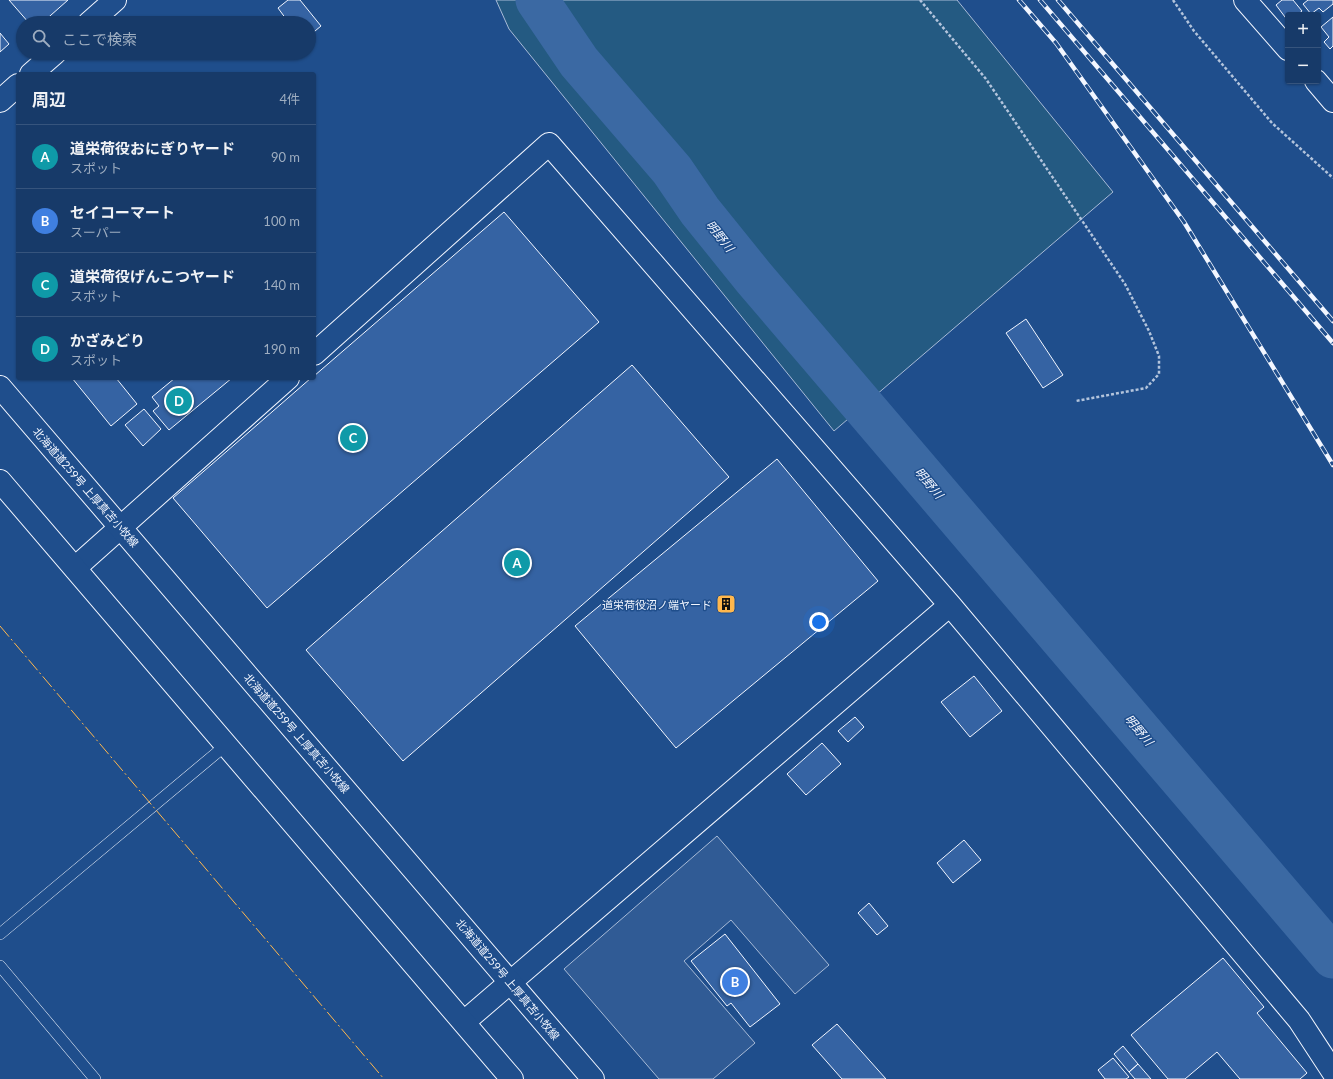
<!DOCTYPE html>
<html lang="ja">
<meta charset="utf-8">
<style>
:root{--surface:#173a69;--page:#20416f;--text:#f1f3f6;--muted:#9eadc0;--line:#36547d;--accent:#ea580c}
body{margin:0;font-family:Lato,"Noto Sans JP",sans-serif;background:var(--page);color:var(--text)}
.controls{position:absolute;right:12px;top:12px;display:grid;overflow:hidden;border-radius:4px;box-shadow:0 1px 3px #0004}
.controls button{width:36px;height:36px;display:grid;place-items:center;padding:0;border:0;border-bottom:1px solid var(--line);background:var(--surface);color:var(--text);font:20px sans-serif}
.you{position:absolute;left:819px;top:622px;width:14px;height:14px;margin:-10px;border:3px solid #fff;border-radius:50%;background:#1a73e8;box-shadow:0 0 0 6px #1a73e833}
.badge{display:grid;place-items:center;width:26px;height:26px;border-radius:50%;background:var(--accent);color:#fff;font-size:13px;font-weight:700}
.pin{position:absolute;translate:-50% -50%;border:2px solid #fff;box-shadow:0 1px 4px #0006}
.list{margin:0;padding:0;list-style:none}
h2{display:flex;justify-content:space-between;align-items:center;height:52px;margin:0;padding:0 16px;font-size:17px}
h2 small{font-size:13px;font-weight:400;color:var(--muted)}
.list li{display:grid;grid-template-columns:26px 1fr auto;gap:12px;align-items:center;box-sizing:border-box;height:64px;padding:0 16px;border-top:1px solid var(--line)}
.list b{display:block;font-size:15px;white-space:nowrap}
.list p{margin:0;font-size:13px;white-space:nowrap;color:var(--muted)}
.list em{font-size:13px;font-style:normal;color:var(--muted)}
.icon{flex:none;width:22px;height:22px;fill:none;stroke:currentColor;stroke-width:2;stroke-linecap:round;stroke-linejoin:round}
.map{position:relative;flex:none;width:1333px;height:1079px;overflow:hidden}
.search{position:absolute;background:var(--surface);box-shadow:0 1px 3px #0004;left:16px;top:16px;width:300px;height:44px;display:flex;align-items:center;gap:10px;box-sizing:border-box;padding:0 14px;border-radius:22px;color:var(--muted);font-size:15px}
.panel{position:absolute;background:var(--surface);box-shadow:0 1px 3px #0004;left:16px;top:72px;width:300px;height:308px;border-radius:4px}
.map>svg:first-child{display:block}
</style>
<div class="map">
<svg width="1333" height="1079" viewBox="0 0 1333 1079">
<rect width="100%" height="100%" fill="#1f4e8c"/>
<path fill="#245a82" stroke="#a8bbd7" d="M 496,0 L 957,0 L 1113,192 L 834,431 L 509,29 Z"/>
<path fill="#305b95" stroke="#a8bbd7" d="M 717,836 L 829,965 L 795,994 L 731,920 L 684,961 L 755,1043 L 713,1079 L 659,1079 L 564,969 Z"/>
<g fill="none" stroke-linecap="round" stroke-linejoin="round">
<path stroke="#3b69a3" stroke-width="43" d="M 537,0 L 579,62 L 672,170 L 700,211 L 754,278 L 1333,957"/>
</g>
<path fill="#3563a3" stroke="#f2f6ff" d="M 9,0 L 68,0 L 42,23 L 29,23 Z
M 288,0 L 300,0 L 321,26 L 309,36 L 309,23 L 289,23 L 278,8 Z
M 1282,0 L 1293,0 L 1302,11 L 1297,15 L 1288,15 L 1288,21 L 1276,5 Z
M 1308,0 L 1333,0 L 1333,4 L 1323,12 L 1319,8 L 1311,14 L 1303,4 Z
M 1333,17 L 1333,46 L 1330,49 L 1324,42 L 1329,37 L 1321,27 Z
M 0,33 L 9,44 L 0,52 Z
M 504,212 L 599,322 L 267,608 L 173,498 L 311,378 L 314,378 L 314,376 Z
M 1026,319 L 1063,375 L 1043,388 L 1006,333 Z
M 632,365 L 729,477 L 403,761 L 306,650 Z
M 72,378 L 116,378 L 137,404 L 111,426 Z
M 175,378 L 232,378 L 169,430 L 153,411 L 159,406 L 152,397 Z
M 144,409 L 161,429 L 143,446 L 125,425 Z
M 777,459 L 878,581 L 676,748 L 575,626 Z
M 974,676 L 1002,711 L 970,737 L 941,702 Z
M 855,717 L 864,727 L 848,742 L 838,731 Z
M 822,743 L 841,764 L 806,795 L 787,774 Z
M 964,840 L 981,860 L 953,883 L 937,863 Z
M 869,903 L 888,926 L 877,935 L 858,913 Z
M 725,934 L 780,1004 L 750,1027 L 731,1003 L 727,1006 L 691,961 Z
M 1223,958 L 1264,1007 L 1257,1013 L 1307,1073 L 1300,1079 L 1240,1079 L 1217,1052 L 1185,1079 L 1168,1079 L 1131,1035 Z
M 837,1024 L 886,1079 L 842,1079 L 812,1045 Z
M 1123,1046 L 1138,1064 L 1129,1072 L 1114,1054 Z
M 1113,1058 L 1129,1077 L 1126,1079 L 1105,1079 L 1098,1070 Z
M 1138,1064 L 1151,1079 L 1135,1079 L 1129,1072 Z"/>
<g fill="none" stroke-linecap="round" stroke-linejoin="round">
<defs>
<path id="lane" d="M 0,934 L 226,745
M 0,966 L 95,1079"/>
<path id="street" d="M 1245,0 L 1288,49
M 89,23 L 115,0
M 31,74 L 55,53
M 1316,81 L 1333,101
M 0,101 L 18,85
M 314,354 L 549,144 L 950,605 L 1299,1020 L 1333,1072
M 75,568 L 288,378
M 464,1022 L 950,605"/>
<path id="secondary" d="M 0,387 L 593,1079
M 0,481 L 512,1079"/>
</defs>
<use href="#lane" stroke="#f2f6ff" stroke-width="12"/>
<use href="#street" stroke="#f2f6ff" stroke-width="24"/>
<use href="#secondary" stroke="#f2f6ff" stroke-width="24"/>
<path stroke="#b3c4dc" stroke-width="2.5" stroke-dasharray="3 2" stroke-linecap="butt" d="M 920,0 L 986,79 L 1125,284 L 1149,331 L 1159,356 L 1159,374 L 1146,388 L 1076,401
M 1173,0 L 1194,31 L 1272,123 L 1333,178"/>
<use href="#lane" stroke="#1f4e8c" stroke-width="11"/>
<use href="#street" stroke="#1f4e8c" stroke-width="22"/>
<use href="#secondary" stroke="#1f4e8c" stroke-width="22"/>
<defs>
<path id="rail" d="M 1019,0 L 1056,43 L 1184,222 L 1333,465
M 1040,0 L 1333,343
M 1058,0 L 1333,321"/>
</defs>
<use href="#rail" stroke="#f2f6ff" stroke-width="4.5"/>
<use href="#rail" stroke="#1f4e8c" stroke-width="3" stroke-dasharray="9" stroke-linecap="butt"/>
<path stroke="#ffb74d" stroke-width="1" stroke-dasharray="14 3 2 3" stroke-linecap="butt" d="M 0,626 L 384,1079"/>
</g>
<defs>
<symbol id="building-square" viewBox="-11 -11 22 22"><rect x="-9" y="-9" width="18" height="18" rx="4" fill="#ffb74d" stroke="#1f4e8c"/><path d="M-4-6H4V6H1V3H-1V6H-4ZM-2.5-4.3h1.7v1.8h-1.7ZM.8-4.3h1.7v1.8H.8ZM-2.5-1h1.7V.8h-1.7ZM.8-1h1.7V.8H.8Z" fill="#111"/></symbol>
</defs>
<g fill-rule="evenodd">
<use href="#building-square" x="715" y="593" width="22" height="22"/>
</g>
<g text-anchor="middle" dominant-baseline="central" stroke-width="3" stroke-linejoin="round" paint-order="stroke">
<g font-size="11" fill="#f2f6ff" stroke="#1f4e8c">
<text transform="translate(86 487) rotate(49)">北海道道259号 上厚真苫小牧線</text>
<text transform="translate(297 733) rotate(49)">北海道道259号 上厚真苫小牧線</text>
<text transform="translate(508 979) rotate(50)">北海道道259号 上厚真苫小牧線</text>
</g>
<g font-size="11" fill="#f2f6ff" stroke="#1f4e8c" text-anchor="end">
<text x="712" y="604">道栄荷役沼ノ端ヤード</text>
</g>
<g font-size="12" font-style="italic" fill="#f2f6ff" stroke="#1f4e8c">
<text transform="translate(720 236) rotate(51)">明野川</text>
<text transform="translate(929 483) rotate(50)">明野川</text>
<text transform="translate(1139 730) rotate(50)">明野川</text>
</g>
</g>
</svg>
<div class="controls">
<button>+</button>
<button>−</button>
</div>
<div class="you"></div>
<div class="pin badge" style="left:517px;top:563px;background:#0f9aa8">A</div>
<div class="pin badge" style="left:735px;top:982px;background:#3f7fe0">B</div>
<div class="pin badge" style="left:353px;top:438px;background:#0f9aa8">C</div>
<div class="pin badge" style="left:179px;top:401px;background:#0f9aa8">D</div>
<div class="search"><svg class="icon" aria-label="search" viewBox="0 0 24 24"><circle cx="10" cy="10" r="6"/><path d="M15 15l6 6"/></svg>ここで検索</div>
<section class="panel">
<h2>周辺<small>4件</small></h2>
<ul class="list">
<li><span class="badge" style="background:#0f9aa8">A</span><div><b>道栄荷役おにぎりヤード</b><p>スポット</p></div><em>90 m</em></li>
<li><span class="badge" style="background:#3f7fe0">B</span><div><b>セイコーマート</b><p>スーパー</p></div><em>100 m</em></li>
<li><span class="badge" style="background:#0f9aa8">C</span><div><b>道栄荷役げんこつヤード</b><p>スポット</p></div><em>140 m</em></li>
<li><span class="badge" style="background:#0f9aa8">D</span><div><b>かざみどり</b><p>スポット</p></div><em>190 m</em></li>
</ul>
</section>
</div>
